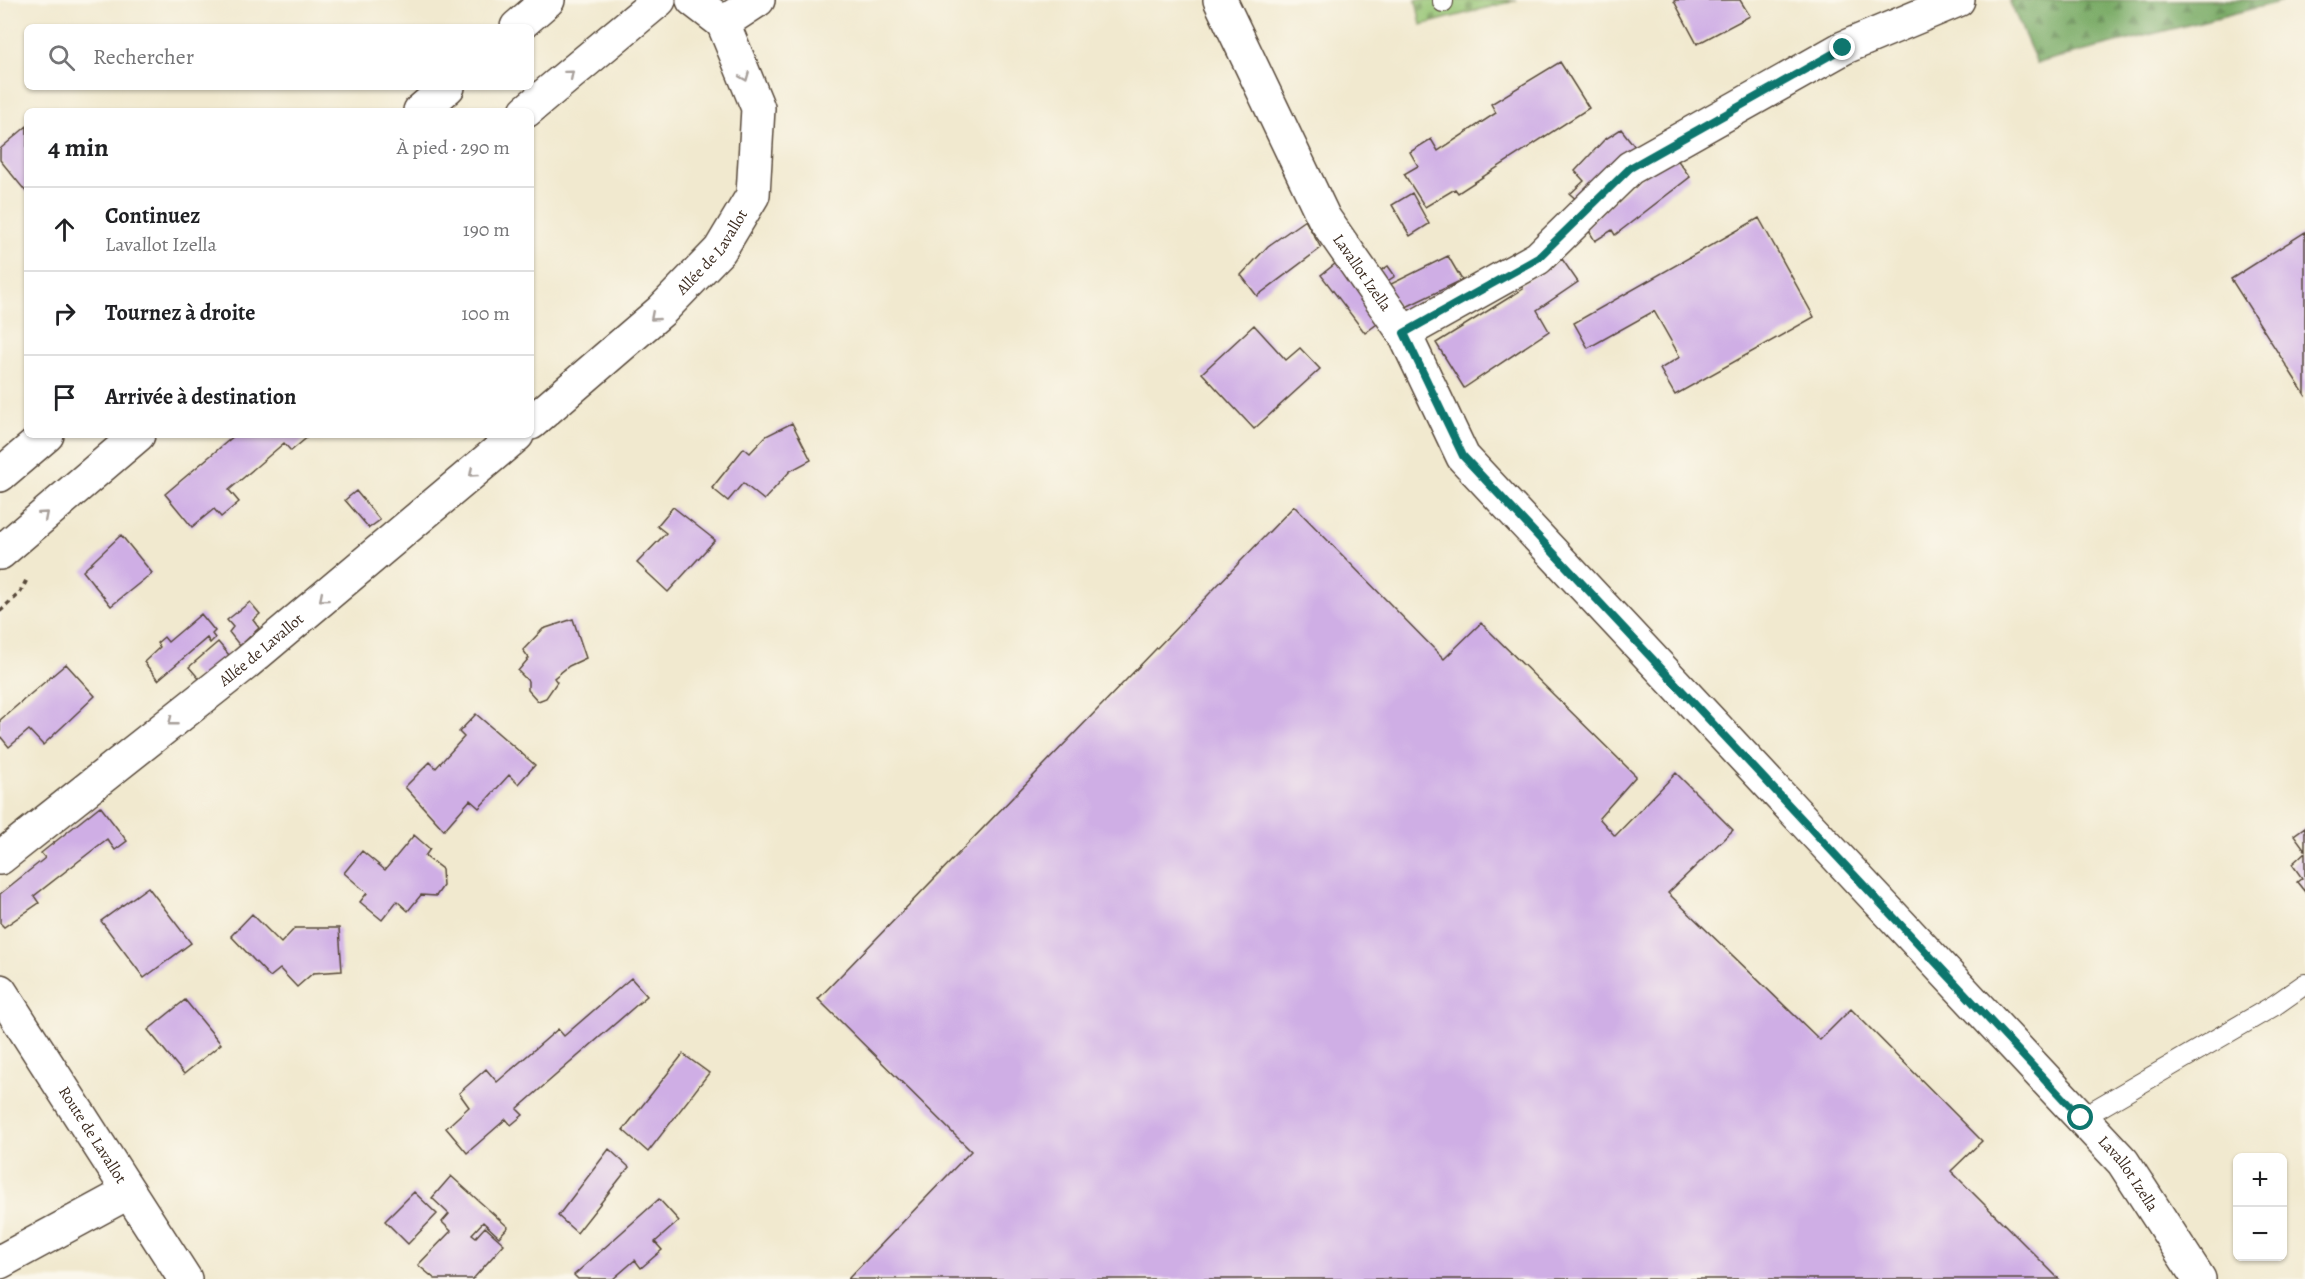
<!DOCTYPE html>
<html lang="fr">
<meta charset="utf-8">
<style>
:root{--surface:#fff;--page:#f6f6f6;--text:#202124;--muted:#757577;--line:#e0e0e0}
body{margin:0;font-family:Alegreya,serif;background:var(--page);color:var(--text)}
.controls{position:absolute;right:18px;bottom:18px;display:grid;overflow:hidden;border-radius:9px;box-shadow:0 2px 4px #0004}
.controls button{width:54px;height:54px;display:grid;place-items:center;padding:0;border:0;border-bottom:2px solid var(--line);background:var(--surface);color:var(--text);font:30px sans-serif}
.stop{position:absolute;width:18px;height:18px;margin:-14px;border:4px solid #0f766e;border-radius:50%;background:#fff}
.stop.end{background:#0f766e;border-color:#fff;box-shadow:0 2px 6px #0008}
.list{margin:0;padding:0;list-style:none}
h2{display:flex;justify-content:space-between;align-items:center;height:78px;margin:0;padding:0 24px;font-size:26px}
h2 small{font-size:20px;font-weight:400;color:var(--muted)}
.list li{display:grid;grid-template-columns:39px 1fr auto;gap:18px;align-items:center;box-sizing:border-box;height:84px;padding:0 24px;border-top:2px solid var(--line)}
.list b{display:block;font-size:22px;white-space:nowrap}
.list p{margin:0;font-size:20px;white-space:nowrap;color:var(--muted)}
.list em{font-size:20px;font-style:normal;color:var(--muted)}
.icon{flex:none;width:33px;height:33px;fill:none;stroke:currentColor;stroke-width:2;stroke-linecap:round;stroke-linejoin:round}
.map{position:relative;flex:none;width:2305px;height:1279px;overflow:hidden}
.search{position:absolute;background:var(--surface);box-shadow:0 2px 4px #0004;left:24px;top:24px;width:510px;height:66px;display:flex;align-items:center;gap:15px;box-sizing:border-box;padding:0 21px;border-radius:9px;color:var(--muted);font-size:22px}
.panel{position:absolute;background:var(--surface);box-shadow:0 2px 4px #0004;left:24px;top:108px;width:510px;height:330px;border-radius:9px}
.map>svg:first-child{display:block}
</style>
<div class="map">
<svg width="2305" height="1279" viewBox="0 0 2305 1279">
<defs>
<pattern id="forest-firs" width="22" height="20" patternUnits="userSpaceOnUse" patternTransform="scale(1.5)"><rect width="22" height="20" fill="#78aa65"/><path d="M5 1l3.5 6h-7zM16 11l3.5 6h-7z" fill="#648b53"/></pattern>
<pattern id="cemetery-stones" width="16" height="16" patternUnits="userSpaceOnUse" patternTransform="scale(1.5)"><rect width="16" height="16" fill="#95c473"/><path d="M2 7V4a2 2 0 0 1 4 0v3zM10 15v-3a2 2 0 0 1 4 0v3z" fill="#7b9f5e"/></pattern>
</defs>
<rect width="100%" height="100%" fill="#fbf7ec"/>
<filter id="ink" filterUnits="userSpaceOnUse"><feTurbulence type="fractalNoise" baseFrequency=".0167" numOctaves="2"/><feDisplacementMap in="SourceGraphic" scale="12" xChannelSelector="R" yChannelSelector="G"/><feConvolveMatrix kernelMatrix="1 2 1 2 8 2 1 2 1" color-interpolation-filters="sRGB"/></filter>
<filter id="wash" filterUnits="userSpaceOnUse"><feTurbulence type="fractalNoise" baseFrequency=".008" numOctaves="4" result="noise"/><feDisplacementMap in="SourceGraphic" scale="24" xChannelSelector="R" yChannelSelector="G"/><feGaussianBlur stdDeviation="1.35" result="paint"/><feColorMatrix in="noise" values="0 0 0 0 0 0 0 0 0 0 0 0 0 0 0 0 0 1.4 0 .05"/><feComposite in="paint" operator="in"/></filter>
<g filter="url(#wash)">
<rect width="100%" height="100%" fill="#f1e9cf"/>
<path fill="url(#forest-firs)" stroke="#5a6a42" stroke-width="1.5" d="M 2009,0 L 2287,0 L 2037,63 Z"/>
<path fill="url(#cemetery-stones)" stroke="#687748" stroke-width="1.5" d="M 1416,0 L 1517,0 L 1421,25 Z"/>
<g id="blocks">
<path fill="#cfaee5" d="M 1676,0 L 1740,0 L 1750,16 L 1697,44 L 1674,1 Z
M 1560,62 L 1589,108 L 1458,193 L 1455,189 L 1425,207 L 1404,174 L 1418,166 L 1410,152 L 1431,139 L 1438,151 L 1496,113 L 1491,104 Z
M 27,126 L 27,193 L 0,160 L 0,149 Z
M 1621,129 L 1636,148 L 1578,201 L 1570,194 L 1584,181 L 1575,171 L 1604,140 Z
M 1671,151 L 1690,177 L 1615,235 L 1612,230 L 1595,241 L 1586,226 Z
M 1412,193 L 1429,224 L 1410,236 L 1392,205 Z
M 1759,218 L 1814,317 L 1675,395 L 1660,369 L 1680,357 L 1654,311 L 1588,348 L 1574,323 Z
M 1305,220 L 1321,248 L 1257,296 L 1241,275 L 1268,246 Z
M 2305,232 L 2305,395 L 2231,279 Z
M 1448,256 L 1462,280 L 1400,310 L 1385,287 Z
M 1562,259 L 1578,282 L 1537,310 L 1549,331 L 1464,388 L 1436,343 L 1523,289 L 1520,285 Z
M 1340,260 L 1385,318 L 1365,333 L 1321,275 Z
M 1388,266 L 1395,276 L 1383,284 L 1376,274 Z
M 1254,325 L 1286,360 L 1300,348 L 1320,369 L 1254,429 L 1202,373 Z
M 792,423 L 811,460 L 790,471 L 764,500 L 743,483 L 728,501 L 712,488 L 744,448 L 750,453 L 766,436 Z
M 235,435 L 310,435 L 291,451 L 284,443 L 229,490 L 239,502 L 221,517 L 214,509 L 192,527 L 165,494 Z
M 356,491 L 380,520 L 369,528 L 345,500 Z
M 1294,506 L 1444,659 L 1481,623 L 1636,776 L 1599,818 L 1615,836 L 1676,773 L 1733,830 L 1668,893 L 1820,1040 L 1851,1009 L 1982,1141 L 1951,1171 L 2059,1279 L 848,1279 L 971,1151 L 818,999 Z
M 673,507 L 715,540 L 668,592 L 637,563 L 666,533 L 657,526 Z
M 121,535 L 152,573 L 111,606 L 83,571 Z
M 250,602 L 260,614 L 253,620 L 259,628 L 240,646 L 229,632 L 233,627 L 227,620 Z
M 201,614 L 215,631 L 212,634 L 215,638 L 210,643 L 207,638 L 158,680 L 144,662 L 160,647 L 157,643 L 164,637 L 168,642 Z
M 573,619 L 586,658 L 569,666 L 554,678 L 557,682 L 546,698 L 538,701 L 528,690 L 528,681 L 518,671 L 529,658 L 523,650 L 543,629 Z
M 218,642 L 229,655 L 201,681 L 189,667 Z
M 66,664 L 95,696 L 43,745 L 29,730 L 9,747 L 0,736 L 0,720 Z
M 476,714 L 535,765 L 518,784 L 509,775 L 479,808 L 470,800 L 444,830 L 405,787 L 430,762 L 436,768 L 464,737 L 459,732 Z
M 100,806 L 127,841 L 115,850 L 107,839 L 34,896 L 39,903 L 4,927 L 0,923 L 0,894 L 45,858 L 41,853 Z
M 2305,827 L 2305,850 L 2294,835 Z
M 414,835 L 430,849 L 425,856 L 442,869 L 443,886 L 436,896 L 421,895 L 408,911 L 397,901 L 382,920 L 360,902 L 367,893 L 344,873 L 362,851 L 385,870 Z
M 2305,852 L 2305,892 L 2297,882 L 2302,878 L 2292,864 Z
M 148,887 L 191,943 L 144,978 L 101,921 Z
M 252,914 L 281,943 L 295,928 L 339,928 L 342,971 L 313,973 L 297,987 L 280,969 L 270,977 L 231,936 Z
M 631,978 L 647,996 L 517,1109 L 523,1115 L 511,1125 L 506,1119 L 467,1153 L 446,1128 L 469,1107 L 459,1093 L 486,1069 L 497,1082 L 558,1029 L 564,1036 Z
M 185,1000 L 221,1044 L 184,1074 L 148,1030 Z
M 683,1054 L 709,1073 L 648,1152 L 623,1130 Z
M 609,1149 L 629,1167 L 577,1233 L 558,1216 Z
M 451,1176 L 508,1227 L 499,1237 L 483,1222 L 472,1234 L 476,1237 L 485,1227 L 504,1244 L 473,1279 L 435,1279 L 418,1265 L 451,1231 L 442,1222 L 449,1214 L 432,1198 Z
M 414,1192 L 437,1214 L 408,1244 L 385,1221 Z
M 659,1199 L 679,1221 L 655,1242 L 662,1250 L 641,1268 L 635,1260 L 613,1279 L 578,1279 L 574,1275 Z"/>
</g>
</g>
<g filter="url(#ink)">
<use href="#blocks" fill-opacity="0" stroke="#564739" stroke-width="1.5"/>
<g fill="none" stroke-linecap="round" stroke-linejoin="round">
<defs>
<path id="lane" d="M 1443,2 L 1443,0
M 2081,1118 L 2275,1005 L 2305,984"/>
<g id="street">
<path d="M 693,0 L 723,23"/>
<path id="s1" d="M 1220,0 L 1324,218 L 1404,333 L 1463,457 L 2123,1162 L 2199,1279"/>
<path d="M 723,23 L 758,0"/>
<path d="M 1404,333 L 1538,258 L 1630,168 L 1843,48 L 1958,0"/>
<path id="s2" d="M 531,423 L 661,311 L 720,250 L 753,195 L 758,108 L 723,23"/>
<path id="s3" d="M 0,858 L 245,664 L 517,435"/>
<path d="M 0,1262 L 129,1192"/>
</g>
<g id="secondary">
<path d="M 517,27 L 548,0"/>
<path d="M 420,111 L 448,87"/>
<path d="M 526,111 L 659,0"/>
<path d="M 0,475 L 47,435"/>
<path d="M 0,553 L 138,435"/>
<path id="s4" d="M 0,991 L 185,1279"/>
</g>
</defs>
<use href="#lane" stroke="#564739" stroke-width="22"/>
<use href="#street" stroke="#564739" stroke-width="36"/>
<use href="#secondary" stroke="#564739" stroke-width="36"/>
<path stroke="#564739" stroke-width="4" stroke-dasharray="4.5 4.5" stroke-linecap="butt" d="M 0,611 L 20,593 L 28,577"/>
<use href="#lane" stroke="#fff" stroke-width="20"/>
<use href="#street" stroke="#fff" stroke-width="33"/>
<use href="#secondary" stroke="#fff" stroke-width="33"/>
</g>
<defs><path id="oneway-chevron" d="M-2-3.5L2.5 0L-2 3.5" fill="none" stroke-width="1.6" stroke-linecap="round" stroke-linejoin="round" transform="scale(1.5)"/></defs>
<g stroke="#a79f9a">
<use href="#oneway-chevron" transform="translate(570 74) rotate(-40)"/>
<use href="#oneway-chevron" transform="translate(745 77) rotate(68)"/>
<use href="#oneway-chevron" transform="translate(654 317) rotate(139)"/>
<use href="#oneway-chevron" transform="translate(473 473) rotate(139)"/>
<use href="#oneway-chevron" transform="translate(44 515) rotate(-41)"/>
<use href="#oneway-chevron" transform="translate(323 598) rotate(140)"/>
<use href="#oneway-chevron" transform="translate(172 722) rotate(142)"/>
</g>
</g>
<g fill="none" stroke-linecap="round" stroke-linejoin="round" filter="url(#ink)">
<path stroke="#0f766e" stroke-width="8" d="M 1843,48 L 1630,168 L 1538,258 L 1404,333 L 1463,456 L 2081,1118"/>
</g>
<g text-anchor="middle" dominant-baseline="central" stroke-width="6" stroke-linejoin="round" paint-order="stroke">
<g font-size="16" fill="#3b2a1e" stroke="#fbf7ec">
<text stroke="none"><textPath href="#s2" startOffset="250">Allée de Lavallot</textPath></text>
<text stroke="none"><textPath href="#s1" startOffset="308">Lavallot Izella</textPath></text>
<text stroke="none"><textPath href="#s3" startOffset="334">Allée de Lavallot</textPath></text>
<text stroke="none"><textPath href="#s4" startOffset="171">Route de Lavallot</textPath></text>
<text stroke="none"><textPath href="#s1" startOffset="1497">Lavallot Izella</textPath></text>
</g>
</g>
</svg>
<div class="controls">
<button>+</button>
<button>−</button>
</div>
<div class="stop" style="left:2081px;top:1118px"></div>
<div class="stop end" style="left:1843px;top:48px"></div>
<div class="search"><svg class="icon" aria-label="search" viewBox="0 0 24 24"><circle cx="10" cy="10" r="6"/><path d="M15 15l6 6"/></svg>Rechercher</div>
<section class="panel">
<h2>4 min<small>À pied · 290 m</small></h2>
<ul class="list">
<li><svg class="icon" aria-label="ahead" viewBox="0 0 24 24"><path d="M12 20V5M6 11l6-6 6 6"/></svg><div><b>Continuez</b><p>Lavallot Izella</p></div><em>190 m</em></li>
<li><svg class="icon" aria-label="right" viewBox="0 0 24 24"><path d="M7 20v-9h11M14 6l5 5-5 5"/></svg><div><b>Tournez à droite</b></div><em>100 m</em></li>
<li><svg class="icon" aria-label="arrive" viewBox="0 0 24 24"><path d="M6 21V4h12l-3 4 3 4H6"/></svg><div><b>Arrivée à destination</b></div></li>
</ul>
</section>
</div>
